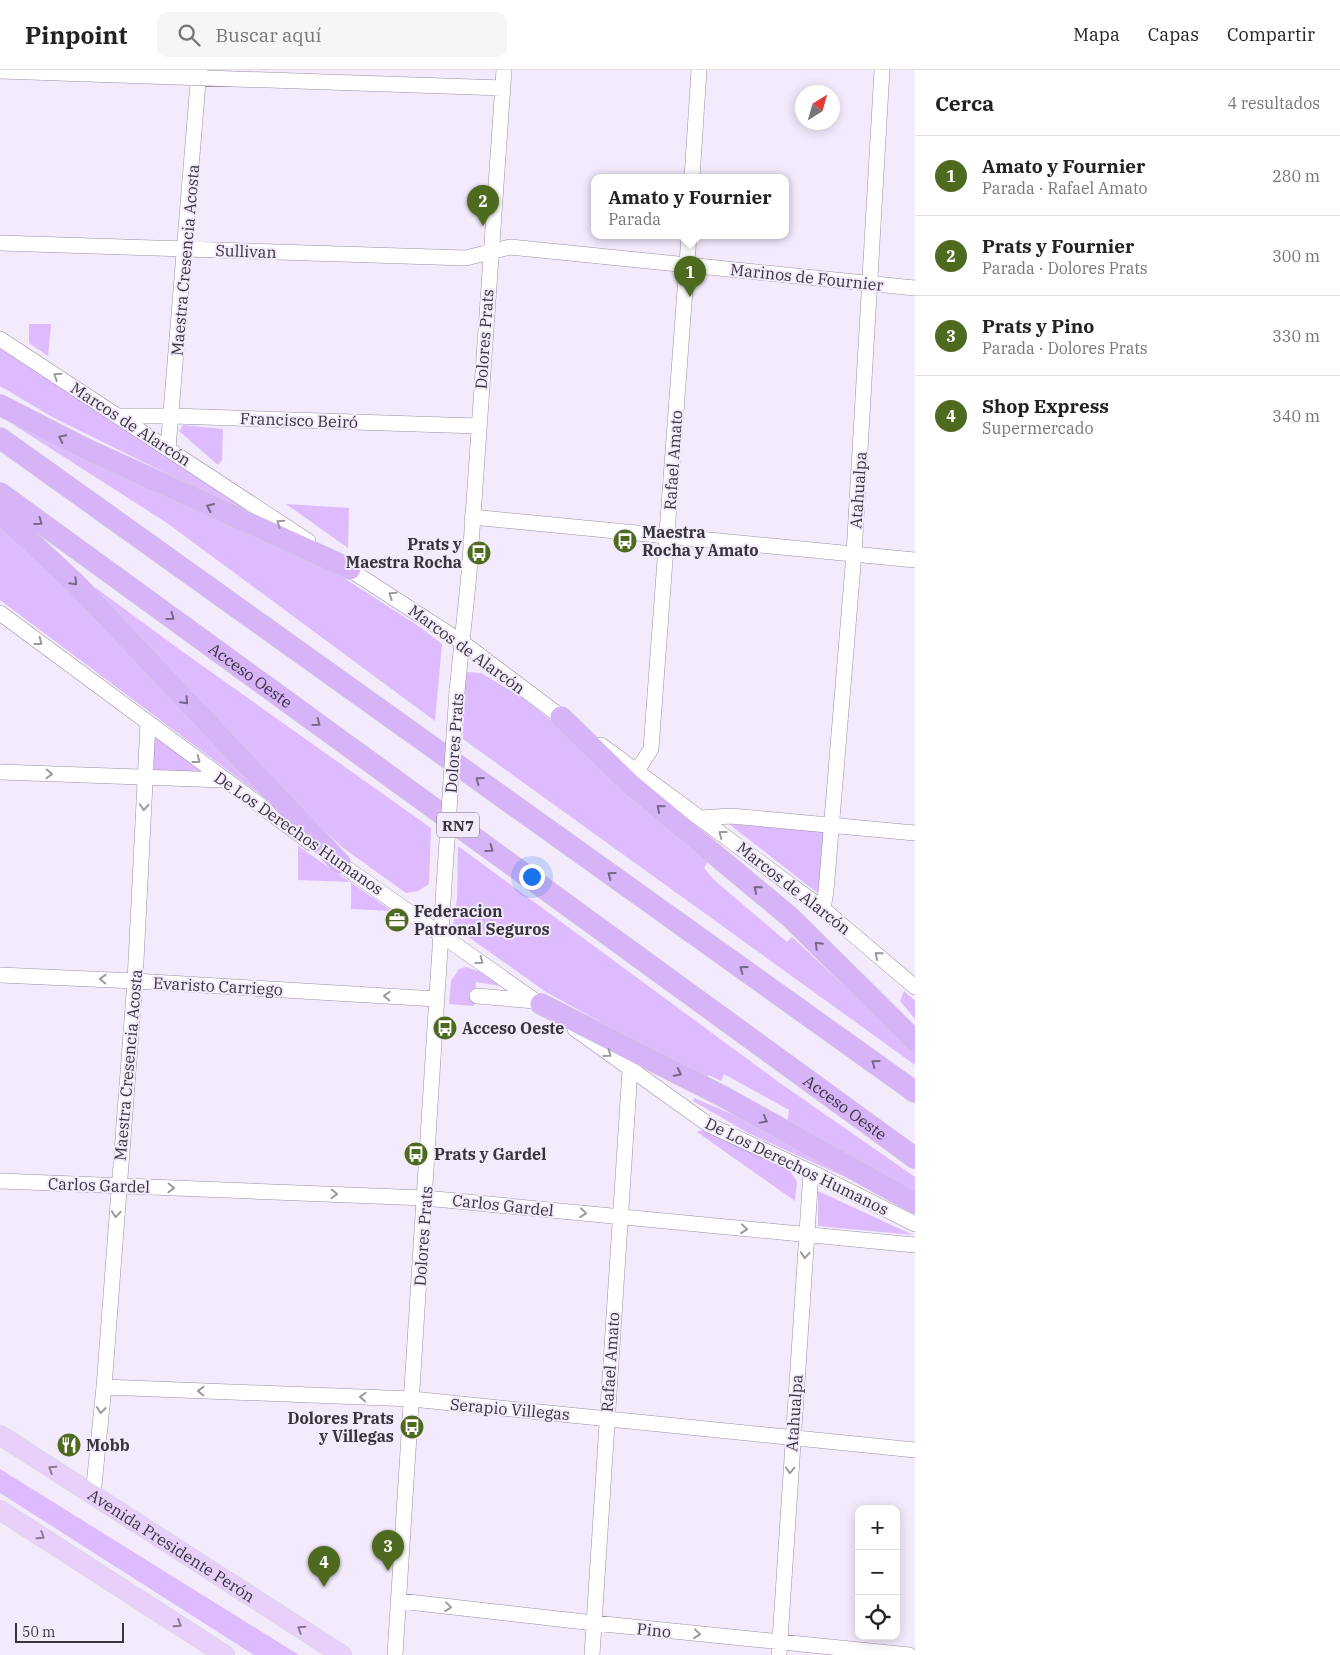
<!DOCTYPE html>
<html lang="es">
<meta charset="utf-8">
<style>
:root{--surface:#fff;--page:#f6f6f6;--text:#222;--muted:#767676;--line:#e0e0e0;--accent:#4d6a1e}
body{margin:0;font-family:"IBM Plex Serif",serif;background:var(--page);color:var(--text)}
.controls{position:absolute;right:15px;bottom:15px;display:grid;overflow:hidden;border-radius:10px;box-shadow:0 2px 12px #0003}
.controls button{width:45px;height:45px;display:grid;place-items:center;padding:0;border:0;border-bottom:1px solid var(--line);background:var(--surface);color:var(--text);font:25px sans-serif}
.compass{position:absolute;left:795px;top:15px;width:45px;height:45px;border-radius:50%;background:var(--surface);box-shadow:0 2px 12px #0003;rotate:37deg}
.scale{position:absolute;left:15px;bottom:12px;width:109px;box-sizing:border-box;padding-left:5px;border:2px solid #38343c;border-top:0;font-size:14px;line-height:18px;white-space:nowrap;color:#38343c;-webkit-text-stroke:4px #f3eafc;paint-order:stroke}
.you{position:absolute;left:531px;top:806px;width:18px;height:18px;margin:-12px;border:4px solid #fff;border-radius:50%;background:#1a73e8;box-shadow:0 0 0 8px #1a73e833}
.badge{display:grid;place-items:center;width:32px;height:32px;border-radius:50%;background:var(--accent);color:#fff;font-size:16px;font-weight:700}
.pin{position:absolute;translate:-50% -41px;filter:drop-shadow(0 1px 2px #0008)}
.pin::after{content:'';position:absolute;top:26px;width:18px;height:15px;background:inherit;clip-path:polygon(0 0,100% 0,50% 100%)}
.popup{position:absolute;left:591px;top:104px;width:198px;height:65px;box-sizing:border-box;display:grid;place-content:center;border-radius:10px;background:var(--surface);filter:drop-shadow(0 1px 4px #0005);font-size:16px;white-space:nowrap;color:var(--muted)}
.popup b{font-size:19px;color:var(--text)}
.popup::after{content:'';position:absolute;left:50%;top:100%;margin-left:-10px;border:10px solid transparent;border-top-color:var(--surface)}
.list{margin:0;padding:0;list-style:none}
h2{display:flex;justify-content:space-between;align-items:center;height:65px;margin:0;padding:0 20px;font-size:21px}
h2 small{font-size:16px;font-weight:400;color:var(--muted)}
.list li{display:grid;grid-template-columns:32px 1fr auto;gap:15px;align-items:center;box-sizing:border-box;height:80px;padding:0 20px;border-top:1px solid var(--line)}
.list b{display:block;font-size:19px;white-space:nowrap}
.list p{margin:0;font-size:16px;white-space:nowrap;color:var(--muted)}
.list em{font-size:16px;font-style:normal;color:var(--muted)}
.icon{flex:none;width:28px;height:28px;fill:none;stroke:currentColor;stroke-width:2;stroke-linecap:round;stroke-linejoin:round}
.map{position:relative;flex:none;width:915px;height:1585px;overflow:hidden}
header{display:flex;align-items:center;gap:30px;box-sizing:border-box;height:70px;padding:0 25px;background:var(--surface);border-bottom:1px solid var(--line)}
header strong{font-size:24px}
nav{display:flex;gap:28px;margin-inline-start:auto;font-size:18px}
.search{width:350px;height:45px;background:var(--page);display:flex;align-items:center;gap:12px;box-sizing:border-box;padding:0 18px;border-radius:10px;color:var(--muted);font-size:19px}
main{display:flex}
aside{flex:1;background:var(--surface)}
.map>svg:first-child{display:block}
</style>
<header>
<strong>Pinpoint</strong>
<div class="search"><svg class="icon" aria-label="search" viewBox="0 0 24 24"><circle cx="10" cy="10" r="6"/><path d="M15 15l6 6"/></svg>Buscar aquí</div>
<nav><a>Mapa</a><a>Capas</a><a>Compartir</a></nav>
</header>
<main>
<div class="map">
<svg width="915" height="1585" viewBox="0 0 915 1585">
<rect width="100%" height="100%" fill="#f3eafc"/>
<path fill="#debbfe" d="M 29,254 L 51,254 L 48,286 L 29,273 Z
M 0,275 L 271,455 L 54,348 L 0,316 Z
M 11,353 L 333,501 L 420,557 L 442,574 L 435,651 L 167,453 Z
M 183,355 L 223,359 L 222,390 L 218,395 L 179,361 Z
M 286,434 L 349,438 L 348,478 Z
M 0,455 L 49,498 L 282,741 L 0,530 Z
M 96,518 L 183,582 L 431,758 L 429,814 L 418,821 L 406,823 L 342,777 L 251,693 L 94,520 Z
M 465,602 L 481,603 L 523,628 L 574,669 L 709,790 L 704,798 L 713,809 L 787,872 L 792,867 L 915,982 L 915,995 L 463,669 Z
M 151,662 L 209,705 L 150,703 Z
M 729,754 L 826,762 L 819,824 Z
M 298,776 L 392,841 L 351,839 L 351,812 L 298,810 Z
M 458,776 L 780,1013 L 915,1107 L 915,1122 L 787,1054 L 789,1040 L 724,1004 L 721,1011 L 709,1005 L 706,1010 L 546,922 L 453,856 L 457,828 Z
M 466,897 L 484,903 L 501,916 L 476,912 L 474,936 L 449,934 L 451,911 L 459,899 Z
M 904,921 L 915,931 L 915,949 L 900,931 Z
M 694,1028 L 779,1064 L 915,1136 L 915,1144 L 865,1116 L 748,1063 L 693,1031 Z
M 707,1058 L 789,1099 L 797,1112 L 795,1131 L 697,1062 Z
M 818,1121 L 913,1165 L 818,1156 Z
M 0,1399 L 299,1585 L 254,1585 L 0,1423 Z"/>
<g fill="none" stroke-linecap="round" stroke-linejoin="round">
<defs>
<path id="minor" d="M 0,1 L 503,18
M 692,108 L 699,0
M 0,173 L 466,188 L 510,177 L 915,218
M 0,269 L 308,471
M 120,346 L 173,346 L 478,356
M 168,379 L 199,0
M 472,447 L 915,490
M 341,494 L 463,573 L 568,652
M 0,543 L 311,773
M 457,621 L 469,504 L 504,0
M 601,675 L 823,839 L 915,917
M 637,701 L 651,679 L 689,166
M 0,702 L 224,710
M 701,748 L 731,746 L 915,763
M 332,788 L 548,940
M 823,839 L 826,821 L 854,484 L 882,0
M 0,905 L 135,911 L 436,929
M 477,926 L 535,931
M 575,959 L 709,1055 L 811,1102 L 915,1154
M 0,1111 L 425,1128 L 915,1175
M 104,1317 L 412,1329 L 915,1380
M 93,1425 L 104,1317 L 135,911 L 148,653
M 400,1531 L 594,1553 L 909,1585
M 395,1585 L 444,816
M 592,1585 L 630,1000
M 779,1585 L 811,1102"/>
<g id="major">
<path id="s1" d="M 0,1365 L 342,1585"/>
<path d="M 0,1440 L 225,1585"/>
</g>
<g id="highway">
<path d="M 0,335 L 84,378 L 350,499"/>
<path d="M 0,368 L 915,1022"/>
<path id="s2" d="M 0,423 L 915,1088"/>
<path d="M 0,443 L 77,515 L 340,793"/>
<path d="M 561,647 L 630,714 L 790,847 L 915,971"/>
<path d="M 541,934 L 722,1026 L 915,1133"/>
</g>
</defs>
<use href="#minor" stroke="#9a8fa4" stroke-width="16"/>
<use href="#major" stroke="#d3d2d4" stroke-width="20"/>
<use href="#highway" stroke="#d3d2d4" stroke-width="22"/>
<use href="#minor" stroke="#fff" stroke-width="15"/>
<use href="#major" stroke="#e7d1fa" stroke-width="19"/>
<use href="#highway" stroke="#d7b3f7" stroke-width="21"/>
<defs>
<path id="minor-bridge" d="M 444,816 L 457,621"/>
</defs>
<use href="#minor-bridge" stroke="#9a8fa4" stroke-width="16" stroke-linecap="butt"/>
<use href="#minor-bridge" stroke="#fff" stroke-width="15"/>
</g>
<defs><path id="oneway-chevron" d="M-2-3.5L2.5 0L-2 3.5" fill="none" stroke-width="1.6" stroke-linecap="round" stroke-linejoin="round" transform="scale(1.25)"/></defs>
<g stroke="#9c9a9e">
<use href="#oneway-chevron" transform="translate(57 306) rotate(-147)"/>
<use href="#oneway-chevron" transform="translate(280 453) rotate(-147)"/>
<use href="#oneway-chevron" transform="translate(392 525) rotate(-146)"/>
<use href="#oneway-chevron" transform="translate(39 572) rotate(37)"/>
<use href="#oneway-chevron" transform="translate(197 690) rotate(37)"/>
<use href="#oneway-chevron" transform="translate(49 704) rotate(2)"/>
<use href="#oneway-chevron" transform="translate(144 737) rotate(93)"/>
<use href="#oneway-chevron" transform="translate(722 764) rotate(-143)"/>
<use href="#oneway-chevron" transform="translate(878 885) rotate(-140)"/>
<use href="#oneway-chevron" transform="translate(480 891) rotate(36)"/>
<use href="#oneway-chevron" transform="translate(103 909) rotate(-178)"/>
<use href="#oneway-chevron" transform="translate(387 926) rotate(-177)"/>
<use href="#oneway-chevron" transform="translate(608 984) rotate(36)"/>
<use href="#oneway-chevron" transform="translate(171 1118) rotate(2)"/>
<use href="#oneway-chevron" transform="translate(334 1124) rotate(2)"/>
<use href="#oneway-chevron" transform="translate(583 1143) rotate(6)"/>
<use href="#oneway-chevron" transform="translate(116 1144) rotate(94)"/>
<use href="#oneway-chevron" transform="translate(744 1159) rotate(6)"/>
<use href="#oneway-chevron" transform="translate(805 1185) rotate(94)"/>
<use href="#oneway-chevron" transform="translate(201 1321) rotate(-178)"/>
<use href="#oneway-chevron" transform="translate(363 1327) rotate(-178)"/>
<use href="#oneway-chevron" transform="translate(101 1340) rotate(96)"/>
<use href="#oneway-chevron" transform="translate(790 1400) rotate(93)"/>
<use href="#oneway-chevron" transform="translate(448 1537) rotate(7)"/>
<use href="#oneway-chevron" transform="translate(697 1564) rotate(6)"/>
</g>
<g stroke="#786787">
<use href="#oneway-chevron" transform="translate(62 368) rotate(-154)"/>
<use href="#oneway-chevron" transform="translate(210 437) rotate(-155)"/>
<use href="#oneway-chevron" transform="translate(39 452) rotate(36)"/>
<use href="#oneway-chevron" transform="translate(74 512) rotate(45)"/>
<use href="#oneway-chevron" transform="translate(171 547) rotate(36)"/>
<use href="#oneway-chevron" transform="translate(185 631) rotate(47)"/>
<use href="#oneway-chevron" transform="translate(317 653) rotate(36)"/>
<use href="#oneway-chevron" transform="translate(479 710) rotate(-144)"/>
<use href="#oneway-chevron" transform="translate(660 738) rotate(-140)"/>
<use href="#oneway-chevron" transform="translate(490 779) rotate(36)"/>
<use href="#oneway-chevron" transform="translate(611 805) rotate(-144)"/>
<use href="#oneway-chevron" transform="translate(757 819) rotate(-140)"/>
<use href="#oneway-chevron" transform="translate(818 875) rotate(-135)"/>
<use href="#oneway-chevron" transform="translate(743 899) rotate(-144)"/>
<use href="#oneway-chevron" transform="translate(875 993) rotate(-144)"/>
<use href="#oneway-chevron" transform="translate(678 1003) rotate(27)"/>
<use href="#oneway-chevron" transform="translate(764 1050) rotate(29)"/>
</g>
<g stroke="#877b92">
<use href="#oneway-chevron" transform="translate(52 1399) rotate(-147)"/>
<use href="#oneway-chevron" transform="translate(41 1466) rotate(33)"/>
<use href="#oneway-chevron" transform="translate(178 1554) rotate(33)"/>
<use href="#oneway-chevron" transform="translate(301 1559) rotate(-147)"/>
</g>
<defs>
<symbol id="bus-disc" viewBox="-11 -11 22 22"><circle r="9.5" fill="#4d6a1e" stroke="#f3eafc"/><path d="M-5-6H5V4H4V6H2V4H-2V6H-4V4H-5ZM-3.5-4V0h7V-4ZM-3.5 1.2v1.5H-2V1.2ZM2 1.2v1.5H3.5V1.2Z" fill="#fff"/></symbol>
<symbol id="office-disc" viewBox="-11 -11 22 22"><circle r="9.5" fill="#4d6a1e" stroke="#f3eafc"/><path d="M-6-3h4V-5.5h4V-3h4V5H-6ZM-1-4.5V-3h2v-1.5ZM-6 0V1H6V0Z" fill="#fff"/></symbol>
<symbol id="restaurant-disc" viewBox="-11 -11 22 22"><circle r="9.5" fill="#4d6a1e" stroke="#f3eafc"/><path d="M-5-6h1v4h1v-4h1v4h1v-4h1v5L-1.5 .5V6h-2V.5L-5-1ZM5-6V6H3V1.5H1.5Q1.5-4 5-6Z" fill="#fff"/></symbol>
</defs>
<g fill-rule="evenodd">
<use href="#bus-disc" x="611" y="457" width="28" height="28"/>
<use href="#bus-disc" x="465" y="469" width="28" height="28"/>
<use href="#office-disc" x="383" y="836" width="28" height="28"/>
<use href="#bus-disc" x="431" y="944" width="28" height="28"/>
<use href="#bus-disc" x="402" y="1070" width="28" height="28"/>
<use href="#bus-disc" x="398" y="1343" width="28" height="28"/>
<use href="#restaurant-disc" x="55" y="1361" width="28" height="28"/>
</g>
<g text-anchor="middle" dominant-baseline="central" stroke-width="4" stroke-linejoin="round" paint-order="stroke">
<rect fill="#f3eafc" stroke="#706b76" stroke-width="1" x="437" y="742.5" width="42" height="25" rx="4"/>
<g font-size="15" font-weight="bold" fill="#38343c">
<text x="458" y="755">RN7</text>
</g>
<g font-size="16" fill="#38343c" stroke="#f3eafc">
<text transform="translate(246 181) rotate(2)">Sullivan</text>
<text transform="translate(185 190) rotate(-85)">Maestra Cresencia Acosta</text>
<text transform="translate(807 207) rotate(6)">Marinos de Fournier</text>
<text transform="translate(484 269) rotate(-86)">Dolores Prats</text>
<text transform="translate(299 350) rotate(2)">Francisco Beiró</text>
<text transform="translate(131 354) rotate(33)">Marcos de Alarcón</text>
<text transform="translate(673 390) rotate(-86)">Rafael Amato</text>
<text transform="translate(858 420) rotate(-86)">Atahualpa</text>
<text transform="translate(467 579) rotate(36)">Marcos de Alarcón</text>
<text stroke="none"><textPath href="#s2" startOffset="310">Acceso Oeste</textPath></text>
<text transform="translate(454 673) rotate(-86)">Dolores Prats</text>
<text transform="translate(299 763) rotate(35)">De Los Derechos Humanos</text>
<text transform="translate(794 818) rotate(38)">Marcos de Alarcón</text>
<text transform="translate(218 916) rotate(3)">Evaristo Carriego</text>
<text transform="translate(128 995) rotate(-85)">Maestra Cresencia Acosta</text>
<text stroke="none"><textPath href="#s2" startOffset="1045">Acceso Oeste</textPath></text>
<text transform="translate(797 1096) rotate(26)">De Los Derechos Humanos</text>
<text transform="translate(99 1115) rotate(2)">Carlos Gardel</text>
<text transform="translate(503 1135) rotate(6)">Carlos Gardel</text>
<text transform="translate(423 1166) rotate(-86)">Dolores Prats</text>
<text transform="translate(610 1292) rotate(-86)">Rafael Amato</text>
<text transform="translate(510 1339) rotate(5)">Serapio Villegas</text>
<text transform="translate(794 1343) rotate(-86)">Atahualpa</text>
<text stroke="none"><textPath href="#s1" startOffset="204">Avenida Presidente Perón</textPath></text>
<text transform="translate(654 1560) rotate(6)">Pino</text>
</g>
<g font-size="16" font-weight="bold" fill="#38343c" stroke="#f3eafc" text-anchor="start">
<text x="642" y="462">Maestra<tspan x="642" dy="18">Rocha y Amato</tspan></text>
<text x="462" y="474" text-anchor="end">Prats y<tspan x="462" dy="18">Maestra Rocha</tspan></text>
<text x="414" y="841">Federacion<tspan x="414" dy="18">Patronal Seguros</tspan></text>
<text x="462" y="958">Acceso Oeste</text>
<text x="434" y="1084">Prats y Gardel</text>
<text x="394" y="1348" text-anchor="end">Dolores Prats<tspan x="394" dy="18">y Villegas</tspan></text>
<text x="86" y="1375">Mobb</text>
</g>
</g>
</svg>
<div class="controls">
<button>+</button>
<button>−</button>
<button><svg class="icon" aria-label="locate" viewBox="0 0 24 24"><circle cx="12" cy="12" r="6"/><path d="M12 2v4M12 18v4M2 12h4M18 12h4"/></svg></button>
</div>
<svg class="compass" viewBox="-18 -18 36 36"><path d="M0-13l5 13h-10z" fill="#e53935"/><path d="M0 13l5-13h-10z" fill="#767676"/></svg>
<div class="scale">50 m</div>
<div class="you"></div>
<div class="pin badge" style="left:690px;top:227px">1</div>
<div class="popup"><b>Amato y Fournier</b>Parada</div>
<div class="pin badge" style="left:483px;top:156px">2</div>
<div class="pin badge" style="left:388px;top:1501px">3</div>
<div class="pin badge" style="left:324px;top:1517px">4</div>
</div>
<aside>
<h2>Cerca<small>4 resultados</small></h2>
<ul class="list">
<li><span class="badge">1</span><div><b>Amato y Fournier</b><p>Parada · Rafael Amato</p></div><em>280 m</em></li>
<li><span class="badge">2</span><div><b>Prats y Fournier</b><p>Parada · Dolores Prats</p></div><em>300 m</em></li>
<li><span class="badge">3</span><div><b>Prats y Pino</b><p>Parada · Dolores Prats</p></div><em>330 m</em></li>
<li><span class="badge">4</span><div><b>Shop Express</b><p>Supermercado</p></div><em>340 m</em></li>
</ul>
</aside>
</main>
